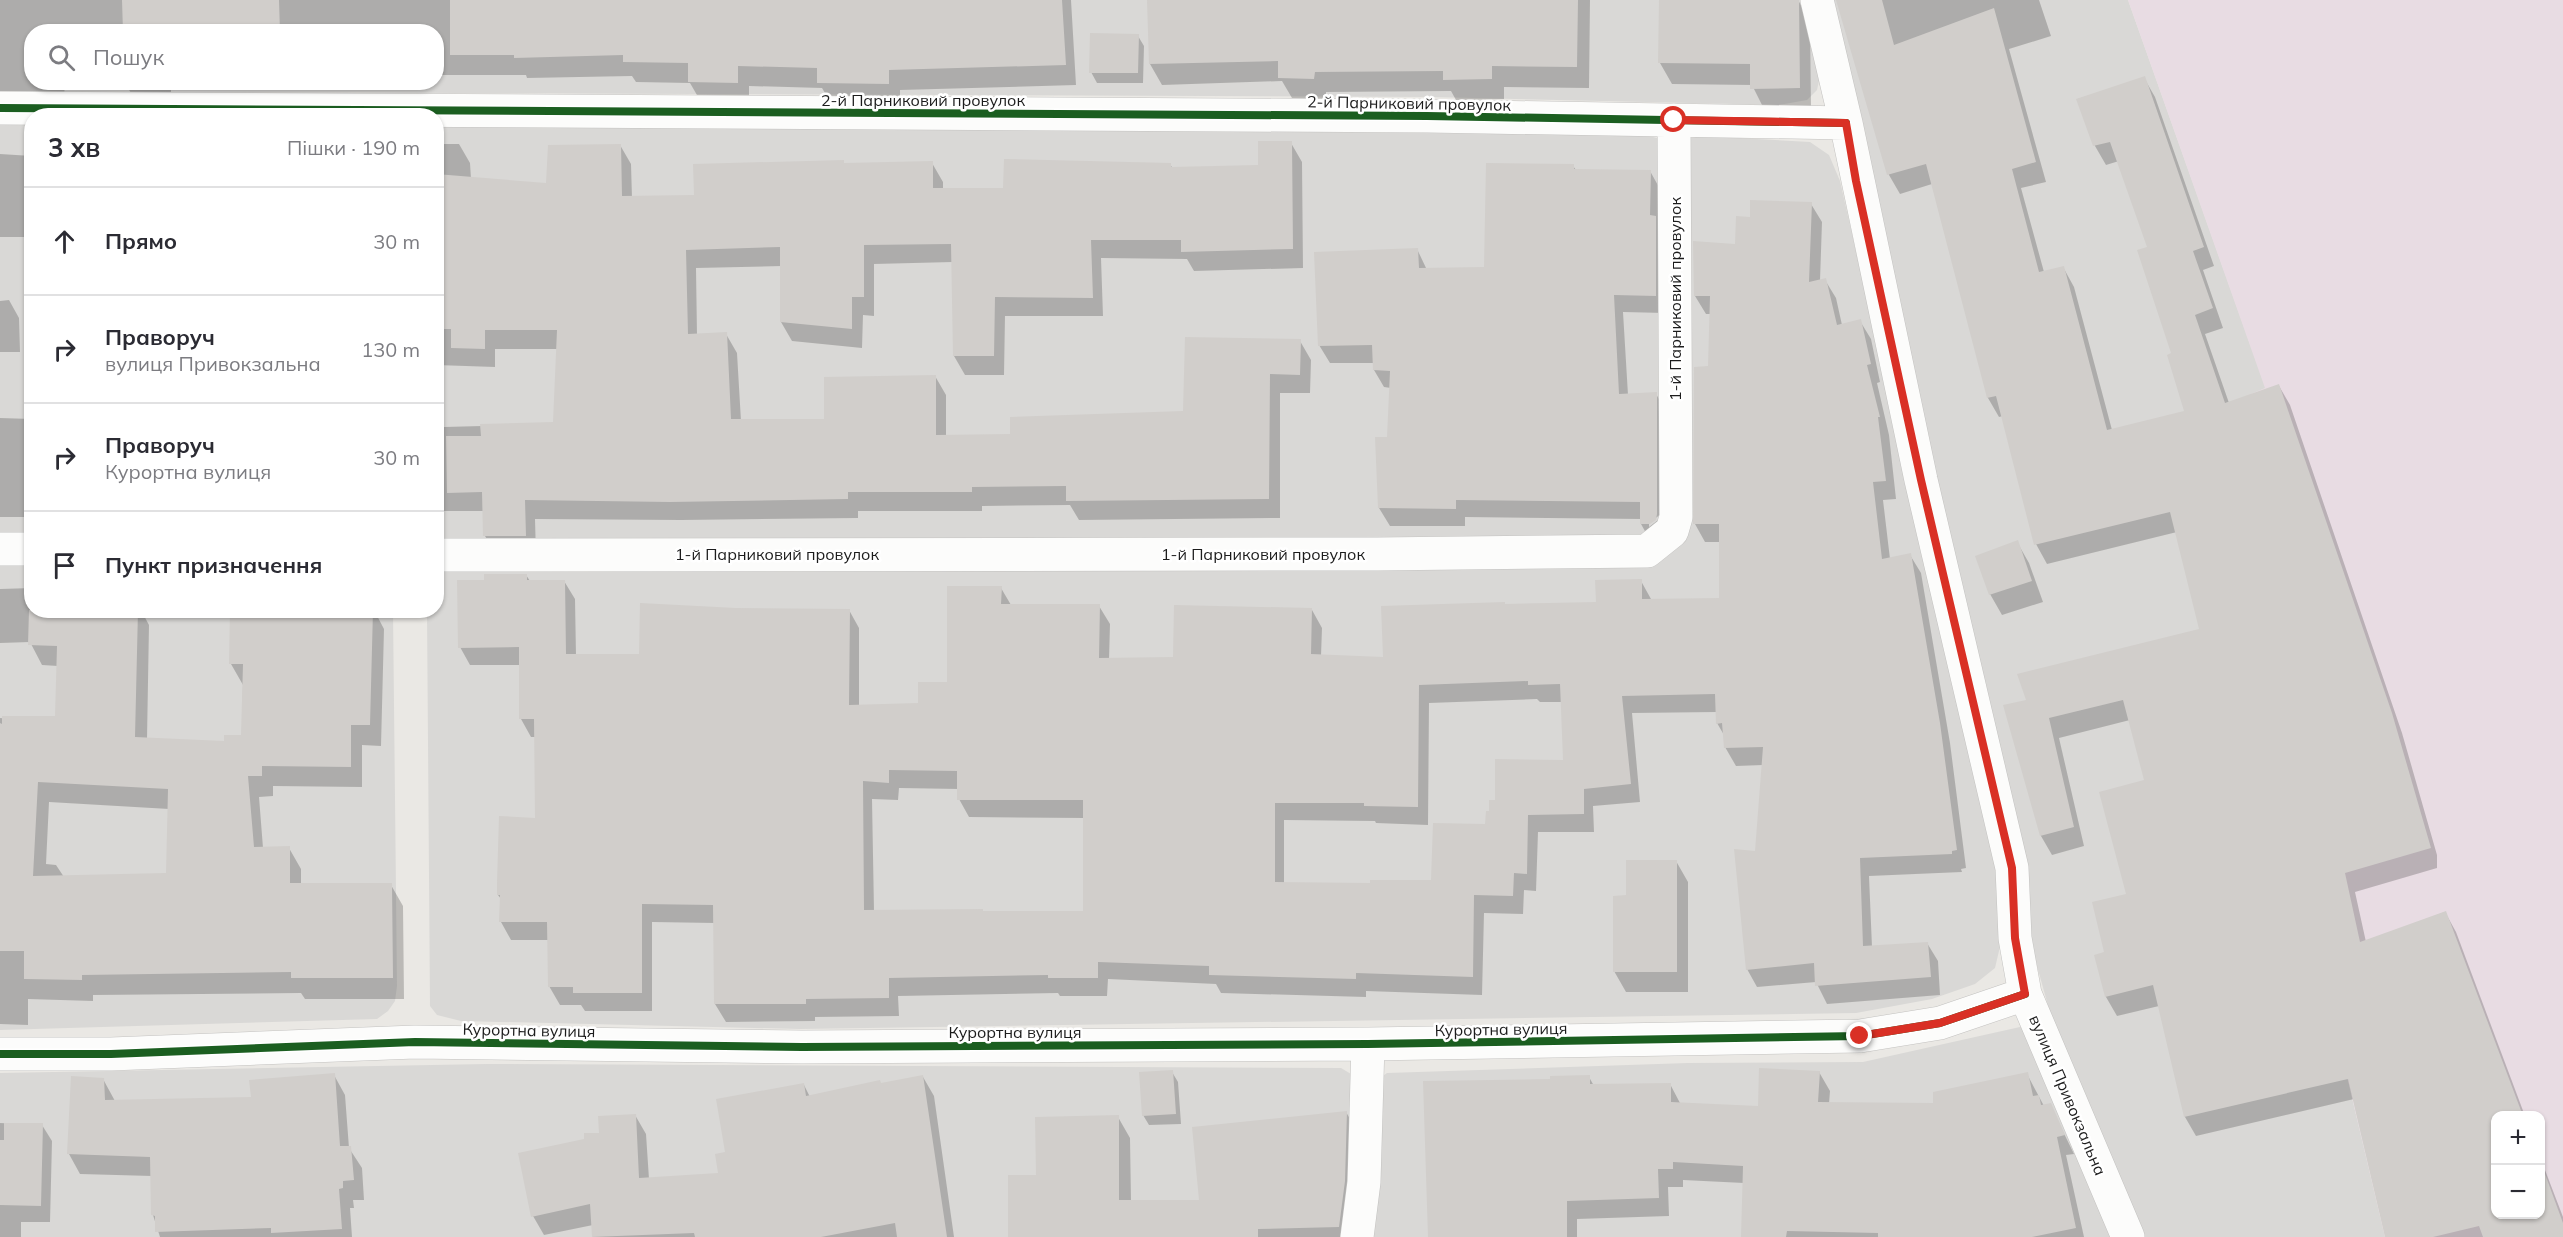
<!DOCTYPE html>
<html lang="uk">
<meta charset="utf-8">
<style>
:root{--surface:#fff;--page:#f7f7f7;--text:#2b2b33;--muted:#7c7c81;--line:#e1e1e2}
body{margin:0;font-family:Mulish,sans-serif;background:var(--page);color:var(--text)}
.controls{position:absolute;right:18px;bottom:18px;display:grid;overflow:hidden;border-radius:12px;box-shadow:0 2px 4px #0004}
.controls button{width:54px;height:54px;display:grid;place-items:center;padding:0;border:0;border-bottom:2px solid var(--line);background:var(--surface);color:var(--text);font:30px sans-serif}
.stop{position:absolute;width:18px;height:18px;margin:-14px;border:4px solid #d93025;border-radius:50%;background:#fff}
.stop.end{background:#d93025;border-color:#fff;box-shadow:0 2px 6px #0008}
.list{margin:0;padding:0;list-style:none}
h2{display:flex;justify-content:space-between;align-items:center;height:78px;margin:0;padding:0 24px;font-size:26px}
h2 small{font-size:20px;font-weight:400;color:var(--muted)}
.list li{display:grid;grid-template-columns:39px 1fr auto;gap:18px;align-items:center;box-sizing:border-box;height:108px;padding:0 24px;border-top:2px solid var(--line)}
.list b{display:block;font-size:22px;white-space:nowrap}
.list p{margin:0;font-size:20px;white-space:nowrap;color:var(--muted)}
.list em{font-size:20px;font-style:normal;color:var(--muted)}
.icon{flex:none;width:33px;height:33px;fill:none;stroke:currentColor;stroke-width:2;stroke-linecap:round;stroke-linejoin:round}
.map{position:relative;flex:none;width:2563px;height:1237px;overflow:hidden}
.search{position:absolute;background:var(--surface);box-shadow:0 2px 4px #0004;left:24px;top:24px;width:420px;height:66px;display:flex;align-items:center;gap:15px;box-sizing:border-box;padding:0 21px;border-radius:24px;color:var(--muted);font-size:22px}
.panel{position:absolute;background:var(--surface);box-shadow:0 2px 4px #0004;left:24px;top:108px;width:420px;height:510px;border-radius:24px}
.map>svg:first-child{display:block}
</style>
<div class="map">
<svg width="2563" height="1237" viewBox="0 0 2563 1237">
<rect width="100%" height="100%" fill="#eae8e4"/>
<path fill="#d9d8d6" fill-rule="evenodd" d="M 0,0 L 1806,0 L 1822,67 L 1817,90 L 1807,100 L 1779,105 L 1431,97 L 0,91 ZM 32,32 L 436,32 L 436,82 L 32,82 Z
M 1829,0 L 2128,0 L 2266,389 L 2336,1030 L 2385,1237 L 2138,1237 L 2057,1038 L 2029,937 L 1934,472 Z
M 0,123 L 31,123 L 31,533 L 0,532 Z
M 437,124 L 1645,135 L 1657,138 L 1663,143 L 1667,517 L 1649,536 L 437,540 Z
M 1702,136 L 1810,142 L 1829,155 L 1840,181 L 1998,878 L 2002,938 L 1995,968 L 1975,984 L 1932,999 L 1856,1013 L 800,1029 L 461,1021 L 437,1015 L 430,1006 L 427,611 L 436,610 L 437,567 L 1672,552 L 1684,147 L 1691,138 Z
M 0,566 L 31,566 L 32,610 L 393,611 L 397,986 L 395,1001 L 388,1011 L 377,1019 L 0,1030 Z
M 2020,1027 L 2029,1027 L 2118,1237 L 1366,1237 L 1380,1078 L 1387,1073 L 1688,1063 L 1863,1062 Z
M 487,1064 L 1341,1068 L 1351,1074 L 1353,1080 L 1346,1237 L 0,1237 L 0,1073 Z"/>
<path fill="#e8dce3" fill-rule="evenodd" d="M 2128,0 L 2563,0 L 2563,1237 L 2385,1237 L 2336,1030 L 2251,394 L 2265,388 ZM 2496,1116 L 2540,1116 L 2540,1214 L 2496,1214 Z"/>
<path fill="#0003" fill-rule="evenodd" d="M 0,0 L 1071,0 L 1076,85 L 900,90 L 900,104 L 831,103 L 822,88 L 749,86 L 749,103 L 701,102 L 690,83 L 636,82 L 632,76 L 527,78 L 526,75 L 438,75 L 436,80 L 436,32 L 32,32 L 32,82 L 65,82 L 64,98 L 0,97 Z
M 1149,0 L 1590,0 L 1589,88 L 1504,87 L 1504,99 L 1456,100 L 1451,91 L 1326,92 L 1326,99 L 1292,98 L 1282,81 L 1162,85 L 1150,64 Z
M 1660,0 L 1798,0 L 1810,21 L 1811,108 L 1764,109 L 1752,85 L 1672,84 L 1660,63 Z
M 1838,0 L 2039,0 L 2051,36 L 2009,49 L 2046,182 L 2021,188 L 2044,272 L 2063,267 L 2074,287 L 2112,430 L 2186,412 L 2149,248 L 2119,161 L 2106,165 L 2095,146 L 2078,99 L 2144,78 L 2155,97 L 2214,266 L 2203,270 L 2223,328 L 2205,334 L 2229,403 L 2279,386 L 2290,405 L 2402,733 L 2437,855 L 2437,868 L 2355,892 L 2366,942 L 2445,912 L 2456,932 L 2525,1116 L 2496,1116 L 2496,1214 L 2540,1214 L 2540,1157 L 2563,1217 L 2563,1237 L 2387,1237 L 2354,1099 L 2196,1136 L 2185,1117 L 2159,1006 L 2117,1016 L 2106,997 L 2096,956 L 2106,953 L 2127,895 L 2146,781 L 2130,720 L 2059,738 L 2084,846 L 2052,855 L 2041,836 L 2028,701 L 2201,630 L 2177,532 L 2047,564 L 2036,544 L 2003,416 L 1999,417 L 1988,398 L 1932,184 L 1900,194 L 1889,175 Z
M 1138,36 L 1144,46 L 1143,83 L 1097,83 L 1091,72 Z
M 125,82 L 187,82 L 187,87 L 171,87 L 171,102 L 136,103 Z
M 1291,143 L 1302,162 L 1303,268 L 1194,271 L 1187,259 L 1101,258 L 1103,316 L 1005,316 L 1004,375 L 965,375 L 954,356 L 953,262 L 874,264 L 874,316 L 863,315 L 862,348 L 792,341 L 781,322 L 782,266 L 696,268 L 697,335 L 726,334 L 737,353 L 741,421 L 825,420 L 935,376 L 946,395 L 946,436 L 1011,436 L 1185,413 L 1300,341 L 1311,360 L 1310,393 L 1280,393 L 1280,518 L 1079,520 L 1070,505 L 982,506 L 982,511 L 858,511 L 858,518 L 681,520 L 535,519 L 536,555 L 496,555 L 485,536 L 484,511 L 436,511 L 436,378 L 442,387 L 444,427 L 555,424 L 558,349 L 495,349 L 495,367 L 436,365 L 436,144 L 459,144 L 470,163 L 471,179 L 548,185 L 620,145 L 631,164 L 632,198 L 695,197 L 843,161 L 845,165 L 932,163 L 943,182 L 943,190 L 1005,189 L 1170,164 L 1173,169 L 1260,166 Z
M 0,154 L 32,156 L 32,237 L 0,237 Z
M 1573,166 L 1576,170 L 1650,171 L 1660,189 L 1665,313 L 1623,312 L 1628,395 L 1656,394 L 1666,411 L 1665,538 L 1651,542 L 1641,524 L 1641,519 L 1465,517 L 1465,526 L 1390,526 L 1379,508 L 1388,438 L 1391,388 L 1384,387 L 1374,370 L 1374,363 L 1330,363 L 1319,345 L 1417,249 L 1427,270 L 1486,268 ZM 1661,514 L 1662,517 L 1649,527 L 1649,523 Z
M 1811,204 L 1822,222 L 1820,281 L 1825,280 L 1836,298 L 1842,325 L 1860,321 L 1871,339 L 1880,382 L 1877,383 L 1889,435 L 1896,499 L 1883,500 L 1890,559 L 1910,555 L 1921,573 L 1950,743 L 1966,868 L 1961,869 L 1962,872 L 1869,876 L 1872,947 L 1927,943 L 1938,961 L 1940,995 L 1827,1004 L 1816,982 L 1757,987 L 1747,969 L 1763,765 L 1736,766 L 1725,747 L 1724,735 L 1717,723 L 1717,712 L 1632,713 L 1640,802 L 1593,806 L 1594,832 L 1538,832 L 1536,891 L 1524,890 L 1523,914 L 1484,913 L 1482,995 L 1366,991 L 1366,997 L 1221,993 L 1216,984 L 1108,979 L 1107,996 L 1060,996 L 1058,993 L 898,996 L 899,1016 L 815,1017 L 815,1021 L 726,1022 L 715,1004 L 715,923 L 652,922 L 652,1011 L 585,1011 L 581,1005 L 560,1005 L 549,986 L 549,940 L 511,940 L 501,922 L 501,899 L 498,895 L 536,820 L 535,737 L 531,737 L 521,719 L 520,665 L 470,665 L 460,647 L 485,582 L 526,575 L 530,581 L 564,581 L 575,599 L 576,656 L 640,655 L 736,609 L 849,610 L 859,628 L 859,706 L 920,705 L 948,684 L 1001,588 L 1011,605 L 1099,606 L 1110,624 L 1109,660 L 1174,658 L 1312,610 L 1322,628 L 1321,656 L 1385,658 L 1505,606 L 1597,603 L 1641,581 L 1651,599 L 1721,599 L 1721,542 L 1705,542 L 1695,524 L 1709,368 L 1711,314 L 1706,314 L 1695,296 L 1736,245 L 1751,219 ZM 1537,699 L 1540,702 L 1562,702 L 1564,761 L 1497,802 L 1487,825 L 1432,882 L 1372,885 L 1284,883 L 1284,820 L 1375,821 L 1376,823 L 1428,825 L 1429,703 ZM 899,788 L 959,789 L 959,799 L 969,817 L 1085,818 L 1085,912 L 874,911 L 872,799 L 898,800 Z
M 9,300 L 19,318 L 20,352 L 0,352 L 0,301 Z
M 0,418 L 32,419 L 32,517 L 0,517 Z
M 2017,542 L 2029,563 L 2043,602 L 2002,615 L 1990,594 Z
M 32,588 L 32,610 L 141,610 L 149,625 L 147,739 L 225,743 L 242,736 L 243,685 L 231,664 L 232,610 L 374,610 L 384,629 L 381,746 L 362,745 L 362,787 L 273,786 L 273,796 L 259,797 L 263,848 L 289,848 L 301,869 L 301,885 L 391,885 L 403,906 L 404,999 L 305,999 L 301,993 L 93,995 L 93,1001 L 28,999 L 28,1025 L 0,1024 L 0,718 L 23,720 L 24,716 L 57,718 L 58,666 L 42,665 L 30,642 L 0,643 L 0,589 ZM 49,802 L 169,809 L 168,875 L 64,877 L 56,865 L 46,864 Z
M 1676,861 L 1688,882 L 1688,992 L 1626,992 L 1614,971 L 1628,897 Z
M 1172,1072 L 1178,1082 L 1181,1124 L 1149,1125 L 1143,1115 Z
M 1819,1072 L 1830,1091 L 1829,1104 L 1935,1105 L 2027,1074 L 2044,1106 L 2050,1105 L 2074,1154 L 2066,1155 L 2084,1237 L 1743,1237 L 1744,1183 L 1683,1180 L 1683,1187 L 1668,1187 L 1669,1216 L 1577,1219 L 1577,1237 L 1429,1237 L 1552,1080 L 1589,1077 L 1594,1086 L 1670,1084 L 1680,1103 L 1759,1108 Z
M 334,1075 L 345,1095 L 349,1148 L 362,1168 L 364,1200 L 353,1200 L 354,1208 L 350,1208 L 352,1237 L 160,1237 L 153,1215 L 152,1176 L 80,1174 L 69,1154 L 103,1079 L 115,1101 L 252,1098 Z
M 923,1077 L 934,1096 L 954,1237 L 593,1237 L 593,1225 L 544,1235 L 533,1216 L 586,1140 L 635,1115 L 646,1134 L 649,1179 L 720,1174 L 727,1154 L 804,1085 L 810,1097 Z
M 1346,1112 L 1357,1131 L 1351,1237 L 1092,1237 L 1118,1117 L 1130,1138 L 1131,1202 L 1200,1201 Z
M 0,1123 L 42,1125 L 52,1141 L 50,1222 L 21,1222 L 21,1237 L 0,1237 Z"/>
<path fill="#d1cecb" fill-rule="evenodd" d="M 122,0 L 279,0 L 280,32 L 123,32 Z
M 450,0 L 1062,0 L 1066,65 L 889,70 L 889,84 L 817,83 L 817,68 L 738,66 L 738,83 L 688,82 L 688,63 L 623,62 L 623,55 L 514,58 L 514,55 L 450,55 Z
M 1147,0 L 1578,0 L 1577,67 L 1492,66 L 1492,79 L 1443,80 L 1443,71 L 1315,72 L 1314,79 L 1278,78 L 1278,61 L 1149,64 Z
M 1659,0 L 1799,0 L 1800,88 L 1750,89 L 1750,64 L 1658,63 Z
M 1836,0 L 1882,0 L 1894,45 L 1994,8 L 2036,162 L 2012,169 L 2039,272 L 2064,266 L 2107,430 L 2184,411 L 2167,355 L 2171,353 L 2137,250 L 2147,247 L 2110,142 L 2093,146 L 2076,99 L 2145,76 L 2204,247 L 2193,251 L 2213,308 L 2195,315 L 2225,403 L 2279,384 L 2392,713 L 2431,848 L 2345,873 L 2360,942 L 2446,911 L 2523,1116 L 2496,1116 L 2496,1215 L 2541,1215 L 2541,1163 L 2563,1223 L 2563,1237 L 2483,1237 L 2479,1226 L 2433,1237 L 2385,1237 L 2348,1079 L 2184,1117 L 2153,985 L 2105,997 L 2094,955 L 2104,952 L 2092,902 L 2126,894 L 2099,792 L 2144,780 L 2123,700 L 2049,718 L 2074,827 L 2040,836 L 2003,705 L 2026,700 L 2017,674 L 2199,629 L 2170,512 L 2034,545 L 1996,396 L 1987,398 L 1926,164 L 1887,175 Z
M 1090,33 L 1139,34 L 1138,73 L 1089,73 Z
M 1258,141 L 1292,141 L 1293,249 L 1181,252 L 1181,240 L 1091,240 L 1093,298 L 995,297 L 994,356 L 953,356 L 951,244 L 864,245 L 864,297 L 852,297 L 852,329 L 780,322 L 780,247 L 686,250 L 688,334 L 727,332 L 731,419 L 824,419 L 824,377 L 936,375 L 936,435 L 1010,434 L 1010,417 L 1183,411 L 1185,337 L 1301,339 L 1300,375 L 1270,374 L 1269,499 L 1066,501 L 1066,486 L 972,487 L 972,492 L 848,492 L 848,499 L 670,502 L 525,500 L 526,536 L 483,536 L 482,492 L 447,493 L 446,436 L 481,436 L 480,424 L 553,422 L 557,330 L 485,330 L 485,349 L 451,348 L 451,329 L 436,329 L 436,174 L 546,183 L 548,145 L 621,144 L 622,196 L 694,195 L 693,164 L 844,160 L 844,163 L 933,161 L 933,188 L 1003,188 L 1004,159 L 1171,163 L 1171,167 L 1258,165 Z
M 1486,163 L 1574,164 L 1574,169 L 1651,170 L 1650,215 L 1656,216 L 1656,296 L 1614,295 L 1619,394 L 1657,392 L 1657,514 L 1656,520 L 1650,524 L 1640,524 L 1640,502 L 1456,500 L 1456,509 L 1378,508 L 1375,437 L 1387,437 L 1390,371 L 1373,370 L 1372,345 L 1318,346 L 1314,252 L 1418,248 L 1419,268 L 1484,267 Z
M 1750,200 L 1812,202 L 1809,282 L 1826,278 L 1837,325 L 1861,319 L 1871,364 L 1867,365 L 1880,417 L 1878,417 L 1886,481 L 1873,482 L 1882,559 L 1911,553 L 1940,723 L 1957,850 L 1952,851 L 1952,854 L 1860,858 L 1863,946 L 1928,942 L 1931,977 L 1815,986 L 1814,963 L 1746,970 L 1734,849 L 1755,851 L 1763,747 L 1724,748 L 1722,723 L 1716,724 L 1715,694 L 1622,696 L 1631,784 L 1584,789 L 1584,814 L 1528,815 L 1527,874 L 1514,873 L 1513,896 L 1474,895 L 1473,977 L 1356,973 L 1356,979 L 1209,975 L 1209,966 L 1098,962 L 1098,978 L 1048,978 L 1048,975 L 889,978 L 889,998 L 806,999 L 806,1004 L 714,1004 L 713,905 L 642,904 L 642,993 L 573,993 L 573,987 L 548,987 L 547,922 L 499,922 L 500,895 L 497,895 L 497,883 L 499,816 L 535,818 L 534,719 L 519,719 L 519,647 L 458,648 L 457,580 L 484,580 L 484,574 L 527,574 L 527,580 L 565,580 L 566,654 L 639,654 L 640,603 L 736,608 L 850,609 L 849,705 L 918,703 L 918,682 L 947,682 L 947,586 L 1002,586 L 1001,604 L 1100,604 L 1099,658 L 1173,657 L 1174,605 L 1312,608 L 1311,654 L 1383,657 L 1381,606 L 1505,602 L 1505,604 L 1596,602 L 1595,580 L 1642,579 L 1642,599 L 1719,598 L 1719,524 L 1693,524 L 1694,367 L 1708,366 L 1710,296 L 1694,296 L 1693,241 L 1735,244 L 1736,216 L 1750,217 ZM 1528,681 L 1528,685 L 1560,684 L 1563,760 L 1495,759 L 1495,800 L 1489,800 L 1489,811 L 1486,811 L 1485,824 L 1433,823 L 1431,880 L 1370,880 L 1370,883 L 1275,882 L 1275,803 L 1364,803 L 1364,806 L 1418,807 L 1419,685 ZM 889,770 L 957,771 L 957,800 L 1083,800 L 1083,911 L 983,911 L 983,909 L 864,910 L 863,781 L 889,783 Z
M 2018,540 L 2032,581 L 1989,595 L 1975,556 Z
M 29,610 L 138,610 L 135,737 L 224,741 L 224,735 L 241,735 L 243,664 L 229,664 L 230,610 L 373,610 L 370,725 L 351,725 L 351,767 L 262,766 L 262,776 L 248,776 L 254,847 L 290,846 L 290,883 L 392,883 L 393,978 L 291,978 L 291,972 L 82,975 L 82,980 L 24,979 L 24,951 L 0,951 L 0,723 L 2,724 L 2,716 L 55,716 L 57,646 L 28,645 ZM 38,782 L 168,789 L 166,873 L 33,876 Z
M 1626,860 L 1677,860 L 1677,972 L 1613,972 L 1613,896 L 1626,895 Z
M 1759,1068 L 1820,1071 L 1818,1102 L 1933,1103 L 1933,1092 L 2028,1072 L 2033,1096 L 2039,1095 L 2041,1105 L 2051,1103 L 2065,1135 L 2057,1137 L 2076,1228 L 2032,1237 L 1878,1237 L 1878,1233 L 1787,1231 L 1786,1237 L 1741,1237 L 1743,1166 L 1673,1162 L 1673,1169 L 1658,1169 L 1659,1198 L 1567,1201 L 1567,1237 L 1428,1237 L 1423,1081 L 1550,1079 L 1550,1076 L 1590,1075 L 1590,1084 L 1671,1083 L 1671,1102 L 1758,1106 Z
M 1173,1070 L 1176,1114 L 1142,1116 L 1139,1072 Z
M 335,1073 L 340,1146 L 351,1146 L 354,1180 L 343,1181 L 343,1188 L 339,1189 L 342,1229 L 271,1233 L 271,1228 L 155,1232 L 155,1216 L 151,1215 L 150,1157 L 67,1154 L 71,1076 L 104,1078 L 105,1100 L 251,1097 L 249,1080 Z
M 923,1075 L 947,1237 L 897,1237 L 895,1223 L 821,1237 L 695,1237 L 694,1233 L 592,1237 L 590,1204 L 531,1217 L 518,1153 L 584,1139 L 584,1133 L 599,1133 L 598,1116 L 636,1114 L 639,1178 L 718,1173 L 715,1154 L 725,1152 L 716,1099 L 804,1083 L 806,1096 L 880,1080 L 881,1083 Z
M 1347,1111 L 1345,1181 L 1339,1227 L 1258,1229 L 1258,1237 L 1008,1237 L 1008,1175 L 1036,1175 L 1035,1117 L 1119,1115 L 1119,1200 L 1199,1200 L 1192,1127 Z
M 4,1123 L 43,1123 L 41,1206 L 0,1205 L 0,1140 L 4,1140 Z"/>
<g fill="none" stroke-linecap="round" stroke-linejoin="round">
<defs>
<path id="minor" d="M 1817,0 L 1846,123 L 1921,480 L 2012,868 L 2015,938 L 2025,994 L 2128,1237
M 0,108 L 1427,116 L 1846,123
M 0,549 L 32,549
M 436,555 L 1377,554 L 1647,551 L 1672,531 L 1676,517 L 1674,120
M 0,1054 L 111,1054 L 415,1042 L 802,1047 L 1368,1044 L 1860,1036 L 1940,1023 L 2025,994
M 1357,1237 L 1364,1182 L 1368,1044"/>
</defs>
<use href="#minor" stroke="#c3c2c0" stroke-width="34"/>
<use href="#minor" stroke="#fcfcfb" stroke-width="33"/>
<defs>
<path id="cycleway" d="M 0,108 L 1427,116 L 1846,123
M 0,1054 L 111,1054 L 415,1042 L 802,1047 L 1368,1044 L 1860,1036 L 1940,1023 L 2025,994"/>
</defs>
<use href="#cycleway" stroke="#fff" stroke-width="11"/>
<use href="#cycleway" stroke="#1b5e20" stroke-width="8"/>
</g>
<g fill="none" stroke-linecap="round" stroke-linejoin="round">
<path stroke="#d93025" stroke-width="8" d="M 1674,120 L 1846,123 L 1856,181 L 1921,480 L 2012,868 L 2015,938 L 2025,994 L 1940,1023 L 1860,1036"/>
</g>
<g text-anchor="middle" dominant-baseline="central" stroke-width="5" stroke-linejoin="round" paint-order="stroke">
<g font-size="16" fill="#1c1c1c" stroke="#fff">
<text x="923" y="100">2-й Парниковий провулок</text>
<text transform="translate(1409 103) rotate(1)">2-й Парниковий провулок</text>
<text transform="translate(1675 299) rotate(-90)">1-й Парниковий провулок</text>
<text x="777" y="554">1-й Парниковий провулок</text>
<text x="1263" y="554">1-й Парниковий провулок</text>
<text transform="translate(1501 1029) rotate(-1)">Курортна вулиця</text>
<text transform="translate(529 1030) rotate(1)">Курортна вулиця</text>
<text x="1015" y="1032">Курортна вулиця</text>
<text transform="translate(2068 1095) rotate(67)">вулиця Привокзальна</text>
</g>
</g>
</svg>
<div class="controls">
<button>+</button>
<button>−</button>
</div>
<div class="stop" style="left:1674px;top:120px"></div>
<div class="stop end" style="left:1860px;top:1036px"></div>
<div class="search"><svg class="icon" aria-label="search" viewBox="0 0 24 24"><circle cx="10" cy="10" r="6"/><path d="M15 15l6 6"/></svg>Пошук</div>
<section class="panel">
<h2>3 хв<small>Пішки · 190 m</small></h2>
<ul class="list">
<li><svg class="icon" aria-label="ahead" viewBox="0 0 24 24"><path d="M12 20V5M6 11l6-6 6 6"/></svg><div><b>Прямо</b></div><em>30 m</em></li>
<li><svg class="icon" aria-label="right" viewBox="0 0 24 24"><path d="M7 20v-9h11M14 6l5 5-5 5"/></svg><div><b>Праворуч</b><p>вулиця Привокзальна</p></div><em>130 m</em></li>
<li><svg class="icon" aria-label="right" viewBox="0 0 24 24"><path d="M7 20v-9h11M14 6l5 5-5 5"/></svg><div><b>Праворуч</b><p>Курортна вулиця</p></div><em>30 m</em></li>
<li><svg class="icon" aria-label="arrive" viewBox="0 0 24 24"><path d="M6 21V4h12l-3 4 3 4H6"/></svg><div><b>Пункт призначення</b></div></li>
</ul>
</section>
</div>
